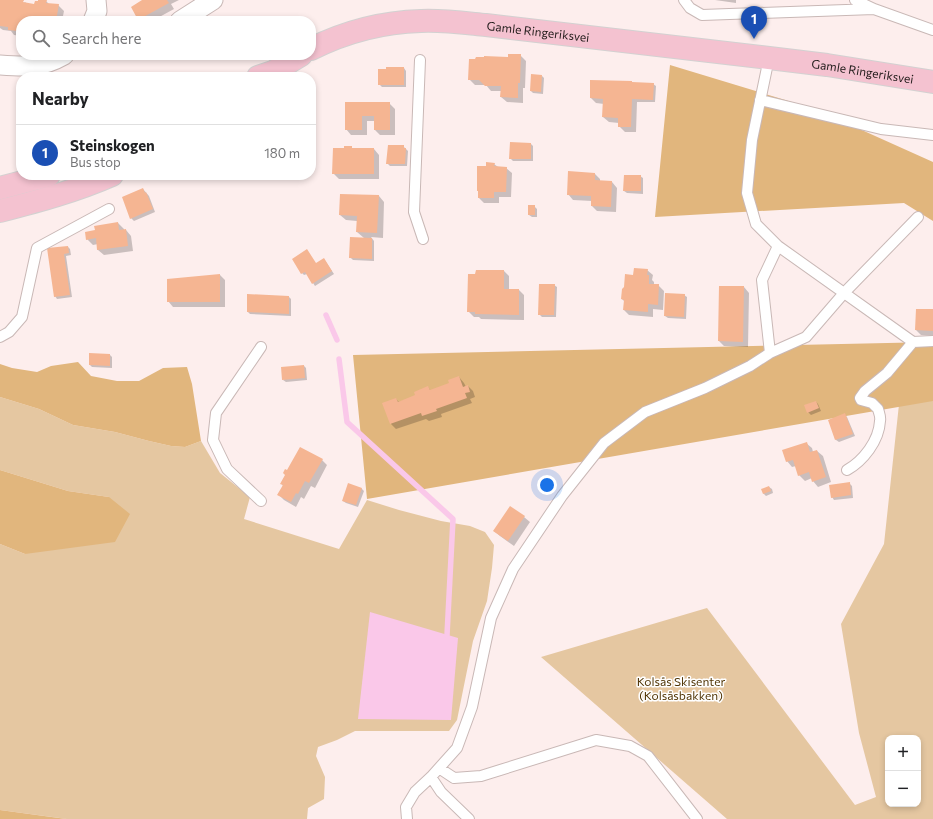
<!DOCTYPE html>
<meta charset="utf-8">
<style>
:root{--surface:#fff;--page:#f6f6f6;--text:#202124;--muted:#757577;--line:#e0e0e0;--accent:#b45309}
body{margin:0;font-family:Commissioner,sans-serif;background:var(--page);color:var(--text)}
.controls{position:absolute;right:12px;bottom:12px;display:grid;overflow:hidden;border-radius:8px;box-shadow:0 2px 6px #0003}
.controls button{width:36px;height:36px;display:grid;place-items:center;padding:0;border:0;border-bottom:1px solid var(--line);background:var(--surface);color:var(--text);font:20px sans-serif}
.you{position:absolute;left:547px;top:485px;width:14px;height:14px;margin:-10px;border:3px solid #fff;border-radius:50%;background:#1a73e8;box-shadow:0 0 0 6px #1a73e833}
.badge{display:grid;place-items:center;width:26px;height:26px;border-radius:50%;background:var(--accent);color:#fff;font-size:13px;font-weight:700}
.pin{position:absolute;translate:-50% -33px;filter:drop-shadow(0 1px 2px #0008)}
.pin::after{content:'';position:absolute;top:21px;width:14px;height:12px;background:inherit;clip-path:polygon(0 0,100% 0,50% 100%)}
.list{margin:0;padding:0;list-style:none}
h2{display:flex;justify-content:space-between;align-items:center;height:52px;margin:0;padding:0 16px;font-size:17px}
h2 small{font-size:13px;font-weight:400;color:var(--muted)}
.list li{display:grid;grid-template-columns:26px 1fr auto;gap:12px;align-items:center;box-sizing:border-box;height:56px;padding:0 16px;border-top:1px solid var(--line)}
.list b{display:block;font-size:15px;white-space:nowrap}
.list p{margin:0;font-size:13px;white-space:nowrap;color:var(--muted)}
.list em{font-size:13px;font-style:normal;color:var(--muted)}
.icon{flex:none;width:22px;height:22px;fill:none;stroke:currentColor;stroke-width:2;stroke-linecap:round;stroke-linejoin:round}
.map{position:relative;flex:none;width:933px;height:819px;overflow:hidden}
.search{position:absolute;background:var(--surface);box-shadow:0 2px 6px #0003;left:16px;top:16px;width:300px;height:44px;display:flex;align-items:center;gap:10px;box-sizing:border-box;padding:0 14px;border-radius:16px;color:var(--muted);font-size:15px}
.panel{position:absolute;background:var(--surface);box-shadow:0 2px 6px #0003;left:16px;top:72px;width:300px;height:108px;border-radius:16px}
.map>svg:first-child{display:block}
</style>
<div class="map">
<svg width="933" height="819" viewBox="0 0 933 819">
<rect width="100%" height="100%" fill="#fdeeed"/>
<path fill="#e5c7a1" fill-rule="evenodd" d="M 933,378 L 933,819 L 727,819 L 541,657 L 707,608 L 855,805 L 876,797 L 859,733 L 841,624 L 884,544 L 900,395 ZM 888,738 L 918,738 L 918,804 L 888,804 Z
M 0,397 L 39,409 L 73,425 L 115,432 L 149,441 L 171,446 L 185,447 L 201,441 L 220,473 L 250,497 L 244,519 L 339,549 L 367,500 L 399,510 L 441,521 L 470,526 L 485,532 L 494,545 L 492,568 L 487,601 L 473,641 L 457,720 L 449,731 L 355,731 L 337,740 L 318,747 L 316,756 L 325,777 L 324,799 L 308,808 L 307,819 L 67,819 L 0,810 L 0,544 L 25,554 L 109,497 L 68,491 L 0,470 Z"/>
<path fill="#e1b67d" d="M 670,65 L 815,109 L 933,162 L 933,221 L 904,203 L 655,217 Z
M 933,342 L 933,401 L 367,499 L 353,355 Z
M 78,362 L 91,376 L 117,381 L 139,381 L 163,368 L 187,367 L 192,384 L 201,441 L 185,447 L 171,446 L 149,441 L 115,432 L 73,425 L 39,409 L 0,397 L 0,364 L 12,368 L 37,372 L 51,366 Z
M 0,470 L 68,491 L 109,497 L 130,514 L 115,542 L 25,554 L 0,544 Z
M 0,810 L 59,818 L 67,819 L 0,819 Z"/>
<path fill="#fac8e9" d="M 370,612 L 458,638 L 451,720 L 358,719 Z"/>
<path fill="#0003" d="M 0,0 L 23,0 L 24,1 L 23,1 L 22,3 L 24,3 L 25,2 L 27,4 L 34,5 L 39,3 L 39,0 L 46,1 L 49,4 L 58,5 L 64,11 L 62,21 L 21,21 L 21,36 L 14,35 L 11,31 L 3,30 L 0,28 Z
M 144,0 L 179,0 L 171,4 L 174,9 L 152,21 L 140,21 L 139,20 Z
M 715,0 L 736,0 L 736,3 Z
M 520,55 L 526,61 L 525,88 L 523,88 L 523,103 L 507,102 L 501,97 L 501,91 L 491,91 L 486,85 L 475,85 L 469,79 L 509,58 Z
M 404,68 L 406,71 L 406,87 L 382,87 L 379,84 L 387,70 Z
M 542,76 L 544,78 L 543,94 L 533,93 L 531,91 Z
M 653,84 L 656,86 L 655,102 L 637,102 L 636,132 L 625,132 L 619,126 L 619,123 L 609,122 L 603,117 L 604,104 L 596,103 L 591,98 Z
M 346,103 L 389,103 L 395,109 L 395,135 L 380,135 L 375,130 L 375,121 L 367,121 L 367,135 L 351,135 L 346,129 Z
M 531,144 L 533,146 L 533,161 L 513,161 L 510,158 Z
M 403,146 L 408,151 L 407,166 L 390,166 L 387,163 Z
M 351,147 L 353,149 L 374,149 L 379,155 L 379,179 L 339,179 L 333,173 Z
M 494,164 L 498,167 L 506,168 L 512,173 L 511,197 L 499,197 L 499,203 L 484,203 L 479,198 L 479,192 L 478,191 L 487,167 Z
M 595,174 L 600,179 L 600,181 L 612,182 L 617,188 L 616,212 L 597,211 L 592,206 L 592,201 L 573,200 L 568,194 Z
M 640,176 L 643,178 L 643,194 L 627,193 L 624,191 Z
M 143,189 L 149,196 L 155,212 L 134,221 L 131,218 Z
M 379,196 L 384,202 L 383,238 L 371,237 L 374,241 L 374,261 L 353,260 L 350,257 L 364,238 L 357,232 L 357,221 L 346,220 L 340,215 Z
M 534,206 L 537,209 L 537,217 L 532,217 L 529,215 Z
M 118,223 L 124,229 L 124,230 L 126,230 L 131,236 L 133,251 L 104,255 L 98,250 L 98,244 L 93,245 L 87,239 L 96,231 Z
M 68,247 L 70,249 L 71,255 L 66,256 L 72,297 L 57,299 L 55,296 L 48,249 Z
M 324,259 L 334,274 L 315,286 L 307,274 L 304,275 L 302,273 Z
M 647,270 L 653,275 L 652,280 L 654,282 L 654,285 L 658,285 L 664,291 L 663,310 L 653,309 L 653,317 L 629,315 L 624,310 L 624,301 L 622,299 L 634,276 Z
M 504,271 L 509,276 L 509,290 L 519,290 L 524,295 L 524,320 L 481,319 L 479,317 L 474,317 L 468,311 Z
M 220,275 L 225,280 L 225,307 L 173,307 L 168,301 Z
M 554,285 L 557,287 L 556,317 L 542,317 L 539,314 Z
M 744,287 L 749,293 L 748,347 L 724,346 L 719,341 Z
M 684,295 L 687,297 L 686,319 L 668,318 L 665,316 Z
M 289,297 L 291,299 L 291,316 L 250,314 L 248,312 Z
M 933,310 L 933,336 L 921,335 L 916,330 Z
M 110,355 L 112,357 L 112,368 L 92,367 L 90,365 Z
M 304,366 L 306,368 L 307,380 L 286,382 L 283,380 Z
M 459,377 L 464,383 L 466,387 L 468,386 L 473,391 L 475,397 L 470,399 L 472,403 L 441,414 L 442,417 L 429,421 L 426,419 L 396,429 L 391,424 L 396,399 L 399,402 L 416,396 L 428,387 L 431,391 L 451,384 Z
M 816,402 L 818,404 L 821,411 L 811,415 L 808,412 Z
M 845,415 L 847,417 L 855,436 L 839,442 L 836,440 L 829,421 Z
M 806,443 L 812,448 L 813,452 L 817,451 L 823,456 L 831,482 L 818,487 L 813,481 L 812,478 L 805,481 L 799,475 L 796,466 L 792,467 L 787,461 Z
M 322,460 L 327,465 L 315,488 L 311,486 L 304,499 L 301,497 L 296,507 L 284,500 L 279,495 L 283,486 L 281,483 L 288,471 Z
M 849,483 L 852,486 L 853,498 L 834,500 L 832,497 Z
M 769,487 L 772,489 L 773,493 L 766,496 L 763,493 Z
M 361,488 L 364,491 L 358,507 L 346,503 L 343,501 Z
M 524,517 L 530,522 L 514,546 L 500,536 L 494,531 Z"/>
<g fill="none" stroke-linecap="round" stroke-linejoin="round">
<path stroke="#fac8e9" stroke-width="5.5" d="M 326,315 L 337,340
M 339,359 L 347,422 L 453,519 L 447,635"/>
</g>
<path fill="#f5b592" d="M 0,0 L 24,0 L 23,2 L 34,4 L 35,1 L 38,1 L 38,0 L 47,0 L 46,3 L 59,4 L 56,21 L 21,21 L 20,28 L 18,28 L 18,31 L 8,30 L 8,27 L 0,26 Z
M 142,0 L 167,0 L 169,3 L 138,20 L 131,7 Z
M 508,54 L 521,54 L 520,83 L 518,83 L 518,98 L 500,97 L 501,86 L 485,86 L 479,80 L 468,80 L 469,59 L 475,59 L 476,57 L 484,57 L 484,56 L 508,57 Z
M 386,67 L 404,67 L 404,85 L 378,85 L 378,69 L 386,69 Z
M 531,74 L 542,75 L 541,92 L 530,91 Z
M 590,80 L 632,81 L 632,82 L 654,83 L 653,100 L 632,99 L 631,127 L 618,127 L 618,118 L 602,117 L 603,99 L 590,98 Z
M 345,102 L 390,102 L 390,130 L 374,130 L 374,116 L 362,116 L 362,130 L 345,130 Z
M 510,142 L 531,143 L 531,159 L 509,159 Z
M 388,145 L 404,145 L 404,148 L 406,148 L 405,164 L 386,164 Z
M 344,146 L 352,146 L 352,148 L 374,148 L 374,174 L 332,174 L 333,148 L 344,148 Z
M 486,162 L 495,163 L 494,166 L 507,167 L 506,192 L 494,192 L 494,198 L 478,198 L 478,191 L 477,191 L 477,166 L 486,166 Z
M 568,171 L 595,173 L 595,180 L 612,181 L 611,207 L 591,206 L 591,196 L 567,195 Z
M 624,175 L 641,175 L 641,191 L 623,191 Z
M 143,188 L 145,193 L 146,192 L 153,209 L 130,219 L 122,197 Z
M 340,194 L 379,195 L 377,233 L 356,232 L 357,216 L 339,215 Z
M 528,205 L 535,205 L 535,215 L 528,215 Z
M 118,222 L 119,230 L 126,229 L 128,246 L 97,250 L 96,238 L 86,240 L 85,232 L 95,230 L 94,226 Z
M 350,237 L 372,238 L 372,259 L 349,258 Z
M 68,246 L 69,253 L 64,254 L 70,295 L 54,297 L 47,248 Z
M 307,249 L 316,263 L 324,258 L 332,271 L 312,284 L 305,272 L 301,274 L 292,259 Z
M 634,268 L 648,269 L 647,275 L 649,275 L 649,284 L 659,284 L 658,305 L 648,304 L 648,312 L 623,310 L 624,300 L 621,299 L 622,289 L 624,287 L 625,274 L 633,275 Z
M 476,270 L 504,270 L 504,289 L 519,289 L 519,315 L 475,314 L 475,312 L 467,312 L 468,274 L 475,274 Z
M 220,274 L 220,302 L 167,302 L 167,279 Z
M 539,284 L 555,284 L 554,315 L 538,315 Z
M 719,286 L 744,286 L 743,342 L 718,341 Z
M 665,293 L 685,294 L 684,317 L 664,316 Z
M 247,294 L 289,296 L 289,314 L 247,312 Z
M 916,309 L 933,309 L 933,331 L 915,330 Z
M 89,353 L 110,354 L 110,366 L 89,365 Z
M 304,365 L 305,378 L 282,380 L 281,367 Z
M 459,376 L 463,387 L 468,385 L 470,392 L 465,393 L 467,398 L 436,409 L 437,411 L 422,416 L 421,413 L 390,424 L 382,403 L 396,398 L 398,402 L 415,395 L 414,392 L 428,386 L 430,390 L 449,383 L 448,380 Z
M 816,401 L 819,408 L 807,413 L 804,405 Z
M 845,413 L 853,434 L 835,440 L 828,420 Z
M 807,442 L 810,452 L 817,450 L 826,477 L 812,482 L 809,472 L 798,476 L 793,460 L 786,462 L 782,450 Z
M 300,447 L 323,459 L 309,483 L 305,481 L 298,494 L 296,493 L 291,502 L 277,495 L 283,485 L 280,484 L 285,475 L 283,473 L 285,469 L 287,470 Z
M 850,482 L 851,495 L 831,498 L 829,485 Z
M 348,483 L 362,488 L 356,505 L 342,501 Z
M 769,486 L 771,491 L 763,494 L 761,489 Z
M 510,506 L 525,516 L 508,541 L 493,531 Z"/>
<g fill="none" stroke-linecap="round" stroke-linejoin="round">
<defs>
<path id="service" d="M 684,0 L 690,8 L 702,15 L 874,9
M 855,0 L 874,9 L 933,30
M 769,58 L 752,140 L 747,193 L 756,224 L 778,246 L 913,342 L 933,341
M 420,60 L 414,212 L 423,239
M 760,100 L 881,129 L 933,135
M 0,337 L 9,332 L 22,317 L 37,248 L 109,209
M 261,347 L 216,413 L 213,440 L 227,469 L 261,501
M 770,353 L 762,280 L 778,246
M 847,470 C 863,461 879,441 880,421 C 881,417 879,413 878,409 L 872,403 L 861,400 L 860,398 L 865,391 L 887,373 L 913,342
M 439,768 L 454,778 L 481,776 L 596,740 L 630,746 L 648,756 L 697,819
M 431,777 L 441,792 L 469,819
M 407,819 L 406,807 L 415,792 L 431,777 L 457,748 L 472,707 L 491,618 L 513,569 L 562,496 L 604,443 L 645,412 L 705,388 L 750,366 L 770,353 L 806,337 L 844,293 L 918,217"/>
<path id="minor" d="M 93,21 L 97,11 L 96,0
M 180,21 L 213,0
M 0,65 C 26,67 41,68 64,55"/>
<g id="primary">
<path id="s1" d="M 311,49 C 345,32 383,22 421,21 C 443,20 465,23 486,25 L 769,58 L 827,65 L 933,82"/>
<path d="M 258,77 L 273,72 L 301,55"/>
<path d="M 0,188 L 49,175"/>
<path d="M 0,211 C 38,201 76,191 112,175"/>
</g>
</defs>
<use href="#service" stroke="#c9b8b6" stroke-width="12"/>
<use href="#minor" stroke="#c9b8b6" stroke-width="21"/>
<use href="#primary" stroke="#d3d1d1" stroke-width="24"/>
<use href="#service" stroke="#fff" stroke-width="10"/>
<use href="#minor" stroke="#fff" stroke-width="19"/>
<use href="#primary" stroke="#f4c2d0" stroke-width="22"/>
</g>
<g text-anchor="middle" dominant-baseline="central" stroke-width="3" stroke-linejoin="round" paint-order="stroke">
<g font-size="12" fill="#211b1a" stroke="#fff">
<text stroke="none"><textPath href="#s1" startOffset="232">Gamle Ringeriksvei</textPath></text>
<text stroke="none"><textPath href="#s1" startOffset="559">Gamle Ringeriksvei</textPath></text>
</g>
<g font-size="12" fill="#513505" stroke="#fff">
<text x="681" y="681">Kolsås Skisenter<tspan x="681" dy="14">(Kolsåsbakken)</tspan></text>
</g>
</g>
</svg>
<div class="controls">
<button>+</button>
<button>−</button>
</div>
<div class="you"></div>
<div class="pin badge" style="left:754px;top:39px;background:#1a4fb4">1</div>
<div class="search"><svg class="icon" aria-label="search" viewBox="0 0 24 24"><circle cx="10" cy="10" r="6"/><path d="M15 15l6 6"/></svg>Search here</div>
<section class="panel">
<h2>Nearby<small></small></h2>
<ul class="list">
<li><span class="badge" style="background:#1a4fb4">1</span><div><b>Steinskogen</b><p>Bus stop</p></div><em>180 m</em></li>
</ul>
</section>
</div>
